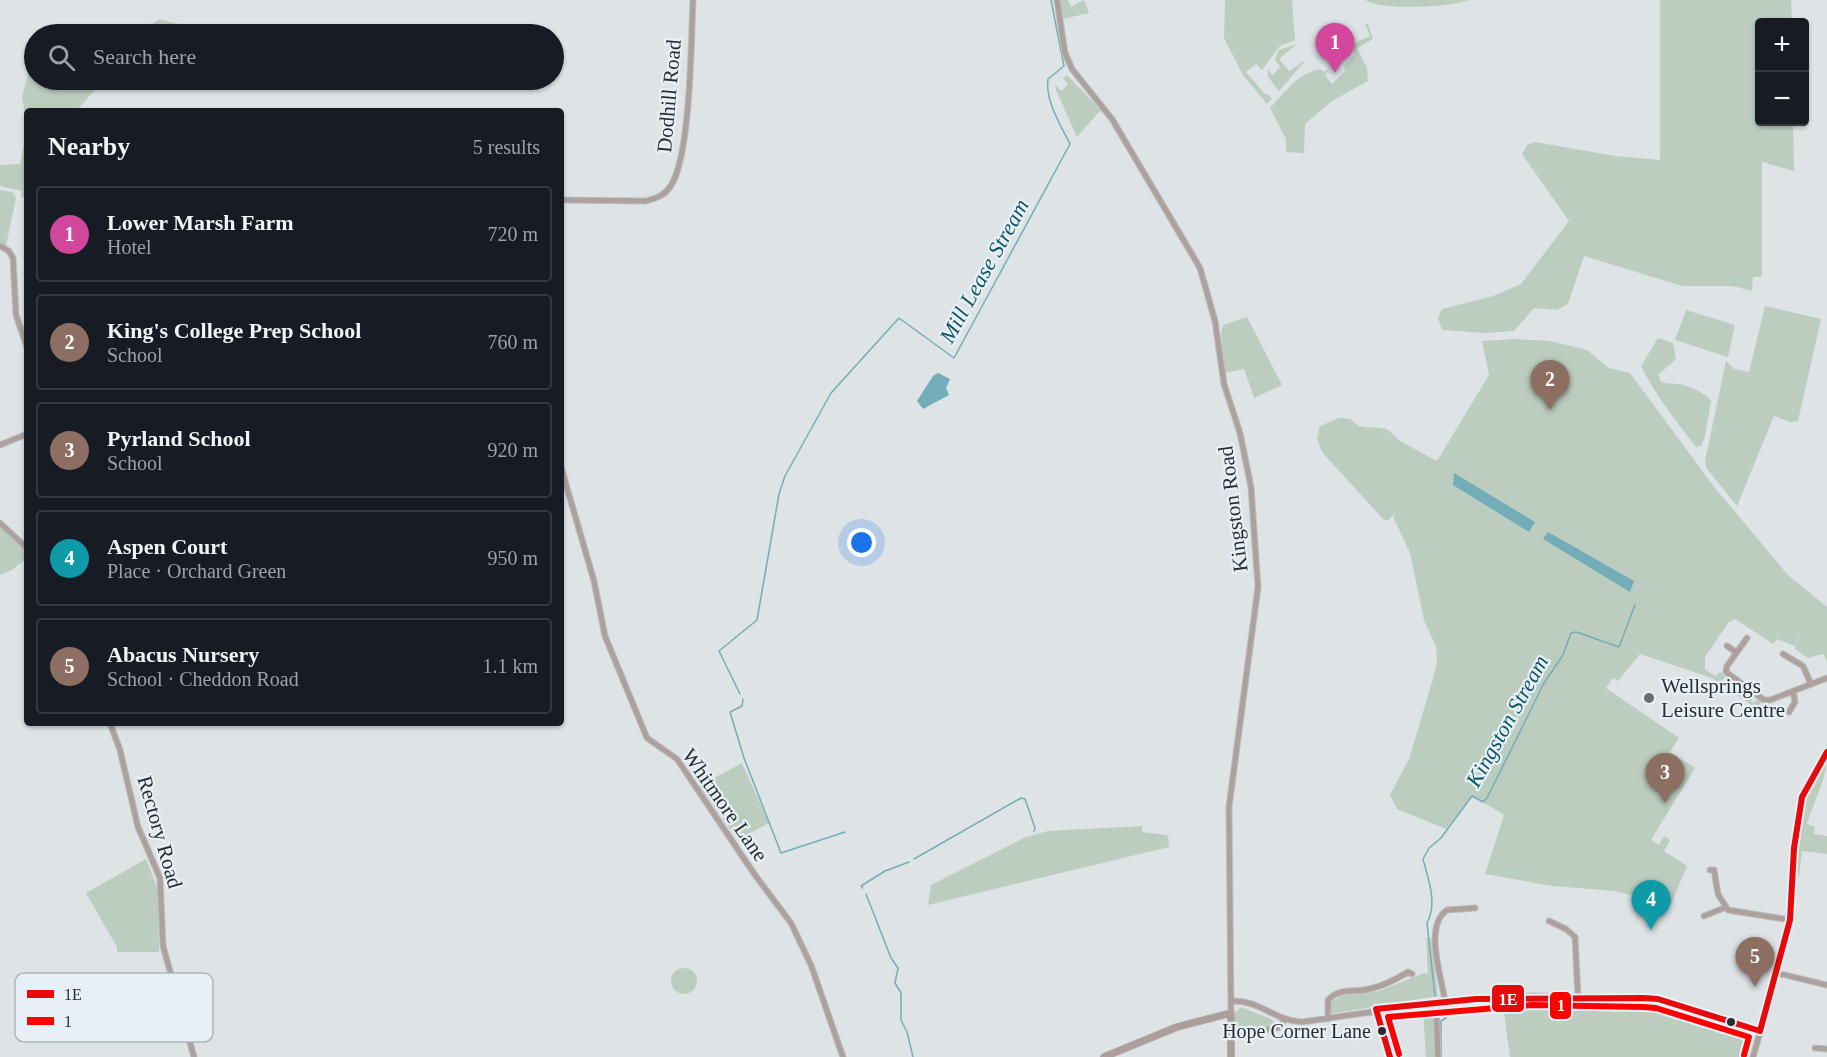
<!DOCTYPE html>
<meta charset="utf-8">
<style>
:root{--surface:#171b24;--page:#20242c;--text:#f1f3f6;--muted:#9ea1a6;--line:#363941;--accent:#7c3aed}
body{margin:0;font-family:"Times New Roman",serif;background:var(--page);color:var(--text)}
.controls{position:absolute;right:18px;top:18px;display:grid;overflow:hidden;border-radius:6px;box-shadow:0 2px 4px #0004}
.controls button{width:54px;height:54px;display:grid;place-items:center;padding:0;border:0;border-bottom:2px solid var(--line);background:var(--surface);color:var(--text);font:30px sans-serif}
.you{position:absolute;left:862px;top:543px;width:21px;height:21px;margin:-15px;border:4px solid #fff;border-radius:50%;background:#1a73e8;box-shadow:0 0 0 9px #1a73e833}
.badge{display:grid;place-items:center;width:39px;height:39px;border-radius:50%;background:var(--accent);color:#fff;font-size:20px;font-weight:700}
.pin{position:absolute;translate:-50% -50px;filter:drop-shadow(0 2px 3px #0008)}
.pin::after{content:'';position:absolute;top:32px;width:21px;height:18px;background:inherit;clip-path:polygon(0 0,100% 0,50% 100%)}
.list{margin:0;padding:0;list-style:none}
h2{display:flex;justify-content:space-between;align-items:center;height:78px;margin:0;padding:0 24px;font-size:26px}
h2 small{font-size:20px;font-weight:400;color:var(--muted)}
.list li{display:grid;grid-template-columns:39px 1fr auto;gap:18px;align-items:center;box-sizing:border-box;height:96px;margin:0 12px 12px;padding:0 12px;border:2px solid var(--line);border-radius:6px}
.list b{display:block;font-size:22px;white-space:nowrap}
.list p{margin:0;font-size:20px;white-space:nowrap;color:var(--muted)}
.list em{font-size:20px;font-style:normal;color:var(--muted)}
.icon{flex:none;width:33px;height:33px;fill:none;stroke:currentColor;stroke-width:2;stroke-linecap:round;stroke-linejoin:round}
.map{position:relative;flex:none;width:1827px;height:1057px;overflow:hidden}
.search{position:absolute;background:var(--surface);box-shadow:0 2px 4px #0004;left:24px;top:24px;width:540px;height:66px;display:flex;align-items:center;gap:15px;box-sizing:border-box;padding:0 21px;border-radius:33px;color:var(--muted);font-size:22px}
.panel{position:absolute;background:var(--surface);box-shadow:0 2px 4px #0004;left:24px;top:108px;width:540px;height:618px;border-radius:6px}
.map>svg:first-child{display:block}
</style>
<div class="map">
<svg width="1827" height="1057" viewBox="0 0 1827 1057">
<rect width="100%" height="100%" fill="#dee3e6"/>
<path fill="#bccdbf" d="M 1060,0 L 1068,0 L 1071,7 L 1084,0 L 1089,13 L 1063,19 Z
M 1225,0 L 1292,0 L 1295,40 L 1280,46 L 1262,70 L 1256,64 L 1246,72 L 1266,95 L 1268,94 L 1272,99 L 1267,104 L 1243,75 L 1224,38 Z
M 1365,0 L 1469,0 C 1450,7 1381,11 1365,0 Z
M 1660,0 L 1791,0 L 1792,22 L 1760,22 L 1760,122 L 1793,122 L 1794,171 L 1762,162 L 1762,273 L 1761,277 L 1753,277 L 1752,291 L 1733,286 L 1682,286 L 1584,256 L 1568,304 L 1557,310 L 1534,308 L 1514,331 L 1485,333 L 1442,330 L 1438,318 L 1442,309 L 1493,296 L 1521,284 L 1569,221 L 1522,154 L 1527,145 L 1535,142 L 1615,156 L 1660,160 Z
M 159,19 L 215,34 L 137,34 Z
M 1365,24 L 1368,24 L 1373,39 L 1357,48 L 1367,68 L 1368,81 L 1332,101 L 1305,124 L 1304,153 L 1286,152 L 1286,139 L 1270,108 C 1285,92 1298,73 1320,69 L 1324,72 L 1330,69 L 1325,75 L 1332,84 L 1345,71 L 1344,66 L 1355,54 L 1350,45 L 1370,36 Z
M 1297,44 L 1279,59 L 1289,71 L 1307,59 L 1279,91 L 1268,77 L 1268,70 L 1273,75 L 1280,67 L 1275,60 L 1279,50 Z
M 34,49 L 34,80 L 104,80 L 76,111 L 27,111 L 27,125 L 22,98 Z
M 1067,75 L 1101,110 L 1077,137 L 1056,90 L 1055,84 L 1061,91 L 1068,85 L 1063,78 Z
M 27,131 L 27,195 L 21,198 L 22,191 L 0,186 L 0,165 L 20,164 Z
M 0,190 L 12,192 L 16,198 L 6,246 L 0,243 Z
M 1765,306 L 1821,319 L 1798,421 L 1791,422 L 1774,416 L 1737,506 L 1707,469 L 1705,461 L 1726,361 L 1734,369 L 1749,372 Z
M 1686,310 L 1735,325 L 1728,357 L 1675,340 Z
M 1247,317 L 1282,385 L 1254,398 L 1244,369 L 1225,373 L 1221,335 L 1223,325 Z
M 1658,338 L 1673,343 L 1676,359 L 1659,374 L 1660,381 C 1668,385 1671,383 1679,384 C 1689,386 1705,393 1711,400 L 1705,436 L 1701,446 L 1696,447 C 1677,422 1655,395 1641,366 Z
M 1514,339 L 1551,341 L 1587,350 L 1609,368 L 1630,373 L 1715,488 L 1788,575 L 1827,607 L 1827,661 L 1823,654 L 1808,658 L 1795,649 L 1799,632 L 1795,646 L 1777,639 L 1773,644 L 1735,619 L 1729,622 L 1705,657 L 1705,669 L 1715,676 L 1721,672 L 1725,677 L 1722,681 L 1740,694 L 1743,690 L 1742,695 L 1747,698 L 1750,694 L 1754,697 L 1751,701 L 1754,703 L 1757,699 L 1761,702 L 1760,707 L 1765,708 L 1770,703 L 1763,713 L 1712,678 L 1640,654 L 1618,681 L 1613,678 L 1606,688 L 1679,738 L 1670,752 L 1695,768 L 1651,840 L 1659,845 L 1664,836 L 1670,840 L 1664,851 L 1687,866 L 1670,906 L 1615,891 L 1553,886 L 1485,874 L 1504,815 L 1473,796 L 1446,829 L 1397,809 L 1390,795 L 1409,759 L 1435,672 L 1437,658 L 1436,647 L 1424,620 L 1410,553 L 1393,517 L 1396,512 L 1388,521 L 1383,519 L 1322,452 L 1317,438 L 1320,426 L 1339,418 L 1350,419 L 1359,426 L 1387,429 L 1400,441 L 1437,461 L 1489,375 L 1482,341 Z
M 0,526 L 27,551 L 27,558 L 12,570 L 0,575 Z
M 1827,756 C 1827,778 1814,801 1807,824 L 1815,827 L 1814,834 L 1827,836 L 1827,854 L 1802,851 L 1799,876 L 1796,871 L 1804,805 Z
M 742,763 L 769,823 L 738,840 L 699,786 Z
M 1142,826 L 1142,832 L 1168,835 L 1169,847 L 928,905 L 931,885 L 1026,837 L 1048,831 Z
M 146,859 L 158,890 L 159,952 L 117,952 L 117,947 L 86,893 Z
M 1426,938 L 1431,938 L 1438,996 L 1330,1014 L 1331,1002 L 1342,995 L 1379,991 L 1424,973 L 1428,974 Z
M671 981a13 13 0 1 1 26 0a13 13 0 1 1-26 0Z
M 1503,1005 L 1622,1005 L 1652,1008 L 1703,1023 L 1736,1028 L 1746,1034 L 1750,1042 L 1748,1057 L 1510,1057 Z
M 1241,1007 L 1271,1019 L 1274,1022 L 1273,1027 L 1234,1034 L 1234,1014 Z
M 1435,1008 L 1436,1057 L 1426,1057 L 1423,1011 Z"/>
<path fill="#73adb8" d="M 938,373 L 950,379 L 946,388 L 949,395 L 923,409 L 917,401 L 933,376 Z
M 1454,473 L 1535,522 L 1529,532 L 1453,485 Z
M 1548,532 L 1634,581 L 1630,592 L 1543,539 Z"/>
<g fill="none" stroke-linecap="round" stroke-linejoin="round">
<path stroke="#73adb8" stroke-width="1.5" d="M 740,694 L 719,651 L 757,620 L 779,494 L 785,476 L 831,393 L 899,318 L 954,358 L 1070,144 C 1061,126 1045,101 1048,79 L 1064,66 L 1051,0
M 743,699 L 742,706 L 730,712 L 744,758 L 781,853 L 845,832
M 914,859 L 1021,798 L 1025,799 L 1035,828 L 1034,831
M 863,888 L 861,886 L 885,871 L 909,862
M 866,894 L 891,958 L 898,968 L 895,983 L 901,993 L 901,1020 L 907,1032 L 913,1057
M 1435,996 L 1427,923 C 1438,903 1428,879 1423,859 L 1429,848 L 1441,838 L 1472,796 L 1483,802 L 1487,798 L 1544,683 L 1563,655 L 1571,633 L 1576,632 L 1619,647 L 1635,605
M 1441,1057 L 1441,1021 L 1446,1018 L 1444,1009"/>
<defs>
<path id="street" d="M 1057,0 L 1065,53 L 1072,69 L 1112,119 L 1200,268 L 1215,321 L 1224,384 L 1240,433 L 1251,487 L 1258,587 L 1229,807 L 1231,1014
M 561,200 L 646,201 C 656,198 664,196 670,187 C 691,158 691,40 693,0
M 0,246 L 9,251 L 13,258 L 16,315 L 27,347
M 0,445 L 27,434
M 561,467 L 594,581 L 605,636 L 647,738 L 677,759 L 755,875 L 791,923 L 811,965 L 843,1057
M 0,523 L 27,548
M 1747,638 L 1727,666 L 1726,672 L 1764,700 L 1770,700 L 1827,678
M 1727,646 L 1736,652
M 1783,654 L 1803,666 L 1811,684
M 1789,712 L 1795,702 L 1793,691
M 110,723 L 120,750 L 138,827 L 160,878 L 163,946 L 194,1057
M 1710,870 L 1714,870 L 1718,894 L 1728,910 L 1790,920
M 1704,916 L 1724,908
M 1549,921 L 1566,929 L 1575,937 L 1578,997
M 1777,973 L 1827,985
M 1231,1001 C 1258,999 1275,1021 1302,1022 L 1433,1003 L 1532,996 L 1643,998 L 1658,999 L 1760,1031
M 1436,1002 L 1438,1057
M 1445,1002 C 1442,977 1423,927 1447,910 L 1475,908
M 1376,1009 L 1390,1057
M 1328,1019 L 1328,1000 C 1340,987 1354,993 1369,989 C 1384,986 1395,980 1408,972 L 1412,974
M 1239,1036 L 1280,1027 L 1284,1020
M 1815,1048 L 1827,1049
M 1753,1057 L 1788,932 L 1794,848 L 1802,797 L 1827,752"/>
<path id="secondary" d="M 1104,1057 L 1177,1027 L 1227,1014 L 1231,1014 L 1231,1057"/>
</defs>
<use href="#street" stroke="#bbbfc1" stroke-width="7"/>
<use href="#secondary" stroke="#bbbfc1" stroke-width="8"/>
<use href="#street" stroke="#aea09c" stroke-width="5"/>
<use href="#secondary" stroke="#ac9f9b" stroke-width="7"/>
<defs>
<path id="bus-1" d="M 1390,1057 L 1376,1009 L 1476,999 L 1643,998 L 1658,999 L 1760,1031 L 1790,920 L 1794,848 L 1802,797 L 1827,752"/>
<path id="bus-2" d="M 1399,1054 L 1388,1017 L 1532,1005 L 1643,1007 L 1656,1008 L 1749,1037 L 1744,1055"/>
</defs>
<use href="#bus-1" stroke="#e8f0f7" stroke-width="10"/>
<use href="#bus-2" stroke="#e8f0f7" stroke-width="10"/>
<use href="#bus-1" stroke="#e60a0a" stroke-width="6"/>
<use href="#bus-2" stroke="#f00" stroke-width="6"/>
</g>
<circle fill="#696d70" stroke="#e8f0f7" stroke-width="2" cx="1649" cy="698" r="6"/>
<g fill="#2a2d30" stroke="#e8f0f7" stroke-width="2">
<circle cx="1731" cy="1022" r="5"/>
<circle cx="1382" cy="1031" r="5"/>
</g>
<g text-anchor="middle" dominant-baseline="central" stroke-width="4.5" stroke-linejoin="round" paint-order="stroke">
<g font-size="20" fill="#2a2d30" stroke="#e8f0f7" text-anchor="end">
<text x="1371" y="1031">Hope Corner Lane</text>
</g>
<g font-size="21" fill="#2a2d30" stroke="#e8f0f7">
<text transform="translate(669 96) rotate(-85)">Dodhill Road</text>
<text transform="translate(1233 509) rotate(-97)">Kingston Road</text>
<text transform="translate(725 805) rotate(55)">Whitmore Lane</text>
<text transform="translate(160 832) rotate(74)">Rectory Road</text>
</g>
<g font-size="21" fill="#2a2d30" stroke="#e8f0f7" text-anchor="start">
<text x="1661" y="686">Wellsprings<tspan x="1661" dy="24">Leisure Centre</tspan></text>
</g>
<g font-size="22" font-style="italic" fill="#0c545f" stroke="#e8f0f7">
<text transform="translate(984 271) rotate(-61)">Mill Lease Stream</text>
<text transform="translate(1507 721) rotate(-61)">Kingston Stream</text>
</g>
</g>
<rect x="15" y="973" width="198" height="69" rx="9" fill="#e8f0f7" stroke="#afb6bb" stroke-width="1.5"/>
<rect x="27" y="990" width="27" height="8" fill="#e60a0a"/>
<rect x="27" y="1017" width="27" height="8" fill="#f00"/>
<g font-size="16" fill="#2a2d30">
<text x="64" y="1000">1E</text>
<text x="64" y="1027">1</text>
</g>
<g stroke="#e8f0f7" stroke-width="2">
<rect x="1491" y="984" width="34" height="29" rx="6" fill="#e60a0a"/>
<rect x="1549" y="991" width="23" height="29" rx="6" fill="#f00"/>
</g>
<g font-size="16" text-anchor="middle" font-weight="bold" fill="#fff">
<text x="1508" y="1005">1E</text>
<text x="1561" y="1011">1</text>
</g>
</svg>
<div class="controls">
<button>+</button>
<button>−</button>
</div>
<div class="you"></div>
<div class="pin badge" style="left:1335px;top:73px;background:#d1479c">1</div>
<div class="pin badge" style="left:1550px;top:410px;background:#8d6e63">2</div>
<div class="pin badge" style="left:1665px;top:803px;background:#8d6e63">3</div>
<div class="pin badge" style="left:1651px;top:930px;background:#0f9aa8">4</div>
<div class="pin badge" style="left:1755px;top:987px;background:#8d6e63">5</div>
<div class="search"><svg class="icon" aria-label="search" viewBox="0 0 24 24"><circle cx="10" cy="10" r="6"/><path d="M15 15l6 6"/></svg>Search here</div>
<section class="panel">
<h2>Nearby<small>5 results</small></h2>
<ul class="list">
<li><span class="badge" style="background:#d1479c">1</span><div><b>Lower Marsh Farm</b><p>Hotel</p></div><em>720 m</em></li>
<li><span class="badge" style="background:#8d6e63">2</span><div><b>King's College Prep School</b><p>School</p></div><em>760 m</em></li>
<li><span class="badge" style="background:#8d6e63">3</span><div><b>Pyrland School</b><p>School</p></div><em>920 m</em></li>
<li><span class="badge" style="background:#0f9aa8">4</span><div><b>Aspen Court</b><p>Place · Orchard Green</p></div><em>950 m</em></li>
<li><span class="badge" style="background:#8d6e63">5</span><div><b>Abacus Nursery</b><p>School · Cheddon Road</p></div><em>1.1 km</em></li>
</ul>
</section>
</div>
